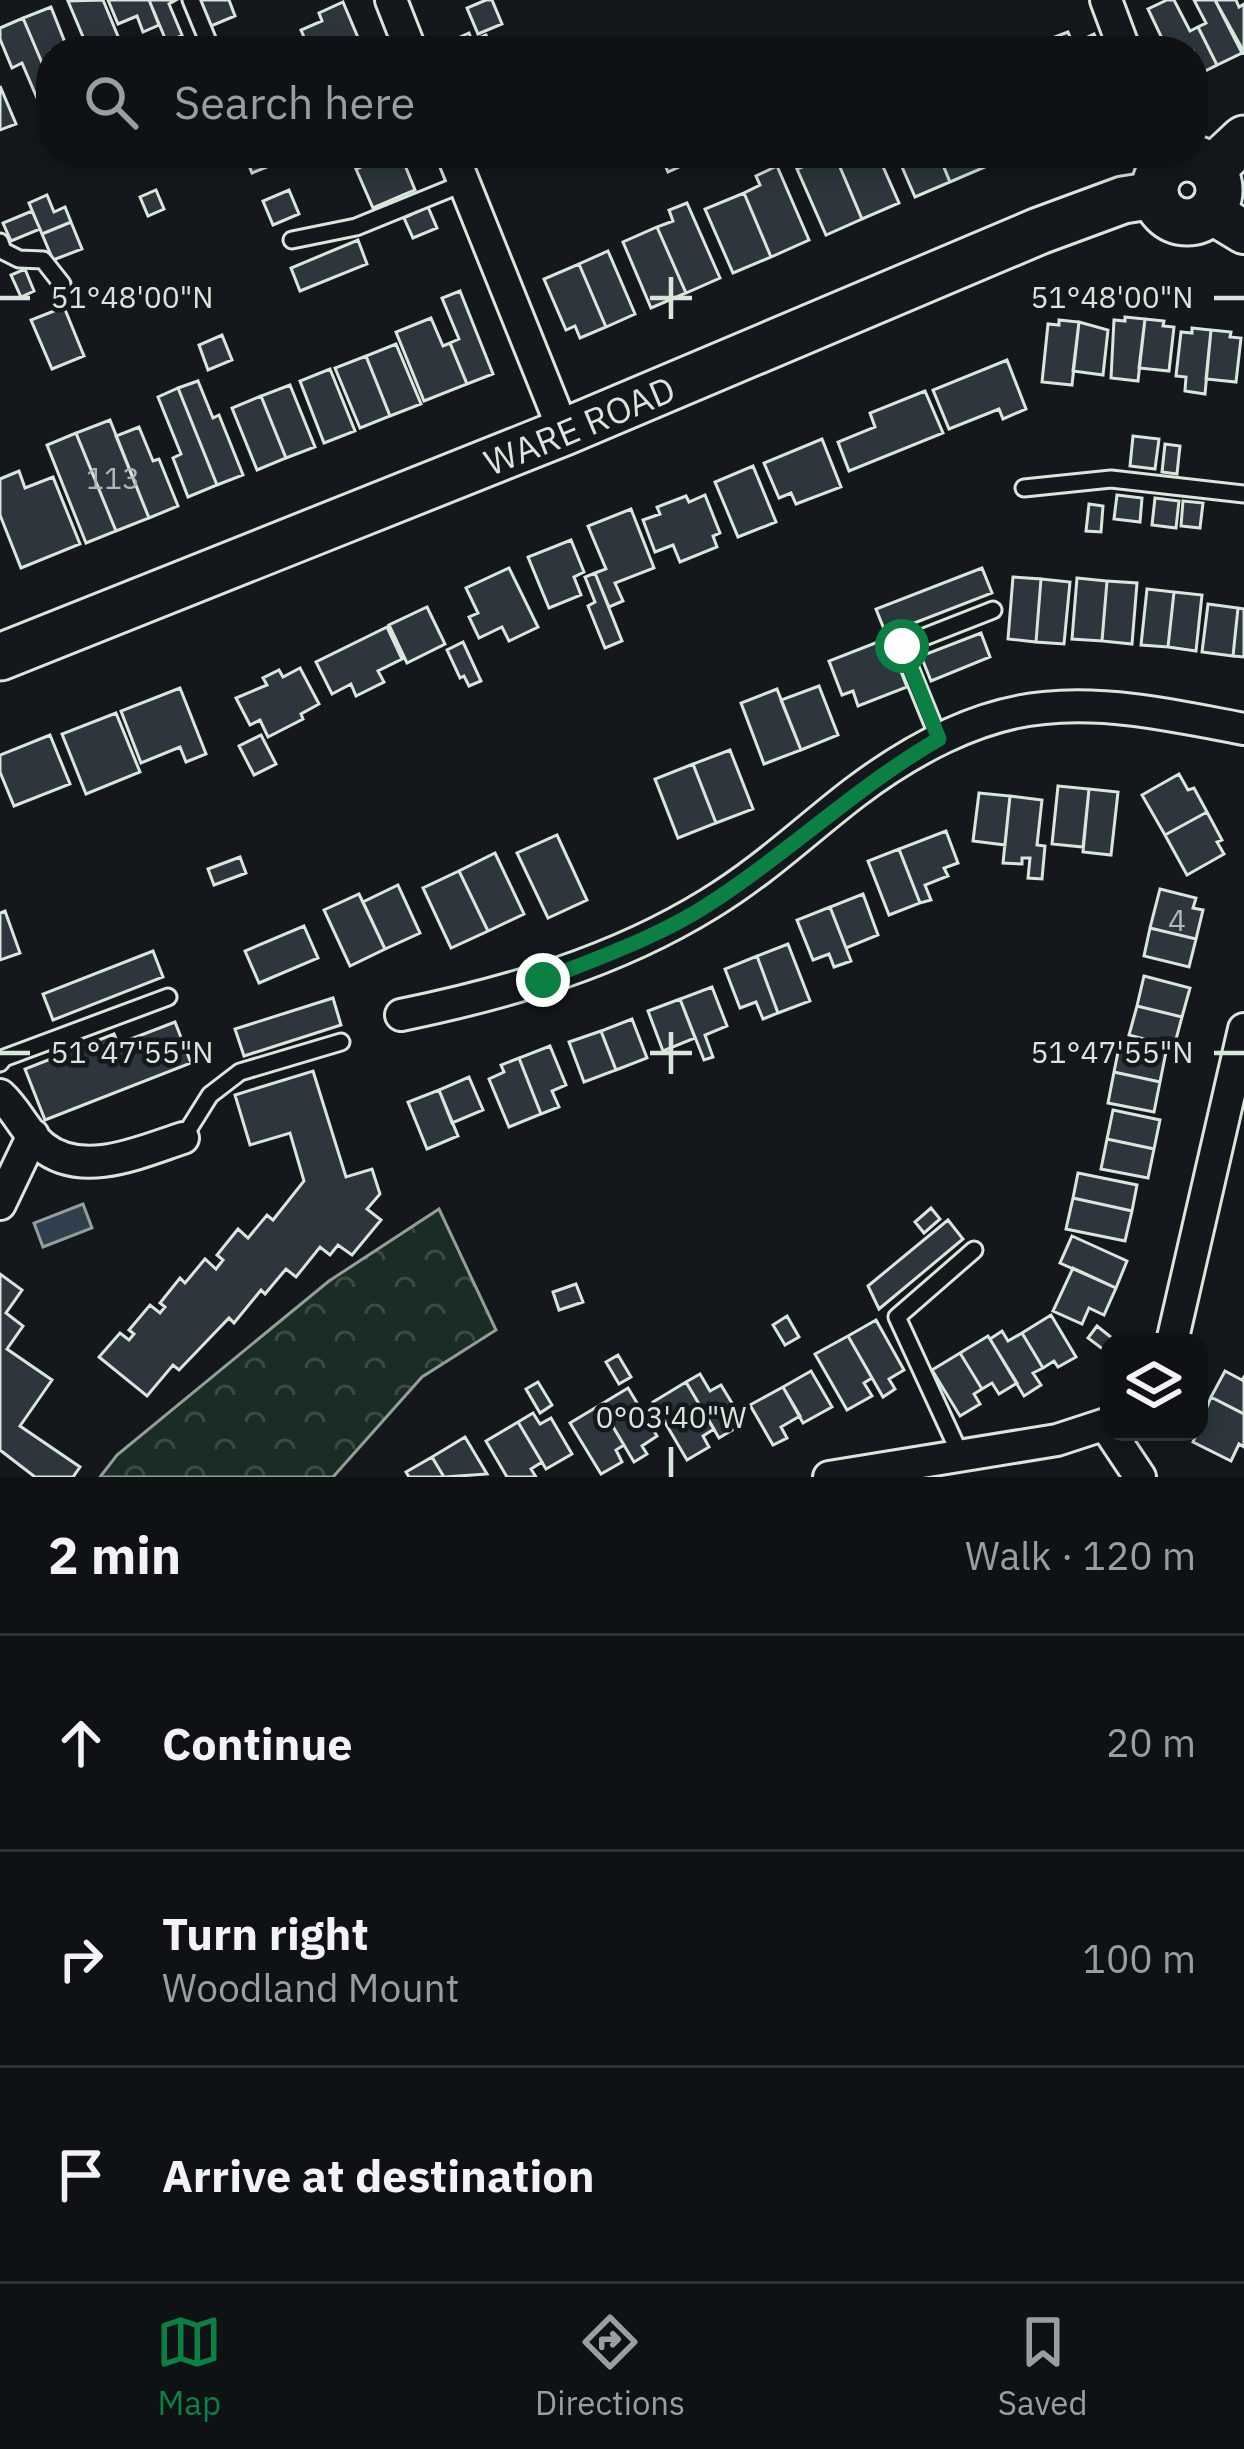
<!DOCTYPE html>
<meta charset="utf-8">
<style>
:root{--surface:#0f1215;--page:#1d2022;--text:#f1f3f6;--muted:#9b9ea0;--line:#2f3234;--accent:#0b8043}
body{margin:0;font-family:"IBM Plex Sans",sans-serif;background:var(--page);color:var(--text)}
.controls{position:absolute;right:36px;bottom:36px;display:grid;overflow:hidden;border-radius:24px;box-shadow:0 6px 18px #0003}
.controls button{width:108px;height:108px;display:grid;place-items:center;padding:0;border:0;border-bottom:3px solid var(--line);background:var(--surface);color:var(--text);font:60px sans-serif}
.stop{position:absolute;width:36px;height:36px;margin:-27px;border:9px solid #0b8043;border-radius:50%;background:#fff}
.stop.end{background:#0b8043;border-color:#fff;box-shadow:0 3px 12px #0008}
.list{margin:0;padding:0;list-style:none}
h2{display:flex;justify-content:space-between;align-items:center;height:156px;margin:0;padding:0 48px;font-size:51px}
h2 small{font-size:39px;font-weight:400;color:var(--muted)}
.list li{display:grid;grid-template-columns:78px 1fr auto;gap:36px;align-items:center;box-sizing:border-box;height:216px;padding:0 48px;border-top:3px solid var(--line)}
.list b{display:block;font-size:45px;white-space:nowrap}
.list p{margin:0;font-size:39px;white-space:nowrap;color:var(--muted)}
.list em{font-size:39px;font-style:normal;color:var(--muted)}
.icon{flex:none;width:66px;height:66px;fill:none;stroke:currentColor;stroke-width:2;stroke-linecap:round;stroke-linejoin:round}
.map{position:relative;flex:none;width:1244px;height:1477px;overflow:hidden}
.search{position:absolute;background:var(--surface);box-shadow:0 6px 18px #0003;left:36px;right:36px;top:36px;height:132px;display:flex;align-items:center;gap:30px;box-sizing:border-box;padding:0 42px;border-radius:48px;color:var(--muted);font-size:45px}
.sheet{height:804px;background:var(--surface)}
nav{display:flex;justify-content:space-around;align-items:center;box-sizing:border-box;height:168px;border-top:3px solid var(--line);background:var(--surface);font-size:33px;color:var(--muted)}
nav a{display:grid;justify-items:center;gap:6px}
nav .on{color:var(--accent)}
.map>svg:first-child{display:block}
</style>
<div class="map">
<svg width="1244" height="1477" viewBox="0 0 1244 1477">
<defs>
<pattern id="forest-crowns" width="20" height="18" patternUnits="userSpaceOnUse" patternTransform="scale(3)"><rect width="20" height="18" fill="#1a2d24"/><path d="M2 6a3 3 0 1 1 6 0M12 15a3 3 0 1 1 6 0" fill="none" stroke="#3b4b43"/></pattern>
</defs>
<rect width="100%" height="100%" fill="#14181c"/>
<path fill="url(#forest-crowns)" stroke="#939e99" stroke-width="3" d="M 439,1209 L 496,1330 L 422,1377 L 333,1477 L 100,1477 L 117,1455 L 329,1281 Z"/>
<path fill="#2f3f4d" stroke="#939e99" stroke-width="3" d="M 83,1204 L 92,1228 L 43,1247 L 34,1223 Z"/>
<path fill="#2c363c" stroke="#d8e6dc" stroke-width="3" d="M 103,0 L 122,46 L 110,51 L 89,51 L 68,1 Z
M 108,0 L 149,0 L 159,25 L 143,32 L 137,16 L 118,24 Z
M 149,0 L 176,0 L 169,4 L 182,35 L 167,43 Z
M 200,0 L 229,0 L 235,16 L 211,26 Z
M 486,0 L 492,0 L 502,24 L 478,34 L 467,8 Z
M 1167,0 L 1174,0 L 1190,31 L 1198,27 L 1217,65 L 1193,77 L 1193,51 L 1168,51 L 1148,9 Z
M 1194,0 L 1215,0 L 1242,53 L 1217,65 L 1198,27 L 1206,23 Z
M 1215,0 L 1236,0 L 1239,7 L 1244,4 L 1244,52 Z
M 343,2 L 359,40 L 332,51 L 310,51 L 301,30 L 322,21 L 319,13 Z
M 51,7 L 66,45 L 51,51 L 51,84 L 23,18 Z
M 23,18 L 51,84 L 51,109 L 43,112 L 22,63 L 12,68 L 0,39 L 0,28 Z
M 1068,32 L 1073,44 L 1094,34 L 1102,51 L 1048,51 L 1044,41 Z
M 469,33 L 472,41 L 486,35 L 493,51 L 451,51 L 447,43 Z
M 0,86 L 16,124 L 0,130 Z
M 244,153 L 286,153 L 289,158 L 252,173 Z
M 350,153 L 393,153 L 356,169 Z
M 393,153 L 400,153 L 415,190 L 373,208 L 356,169 Z
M 660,153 L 675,153 L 681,166 L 668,172 Z
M 834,153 L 877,153 L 899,203 L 862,219 Z
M 834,153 L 862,219 L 826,235 L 797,169 Z
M 896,153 L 938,153 L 950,182 L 915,197 Z
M 938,153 L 979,153 L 985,167 L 950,182 Z
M 777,166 L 809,240 L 771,257 L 744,193 L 760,185 L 756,176 Z
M 156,190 L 164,209 L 148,216 L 140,197 Z
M 289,190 L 299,214 L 273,225 L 263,201 Z
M 744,193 L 771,257 L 733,273 L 705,209 Z
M 47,195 L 54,212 L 65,207 L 71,222 L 42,234 L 29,203 Z
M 687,203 L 720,278 L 686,293 L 657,227 L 673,221 L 669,210 Z
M 428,207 L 437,228 L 413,238 L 404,218 Z
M 32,211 L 40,229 L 11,241 L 3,223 Z
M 71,222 L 82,249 L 53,260 L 42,234 Z
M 657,227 L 686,293 L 651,308 L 623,242 Z
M 358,240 L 367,264 L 300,291 L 291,268 Z
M 608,251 L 635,314 L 606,327 L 579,264 Z
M 579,264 L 606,327 L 580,338 L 575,326 L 566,330 L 544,279 Z
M 25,269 L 34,291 L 21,297 L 11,275 Z
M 460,291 L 493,374 L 467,384 L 450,343 L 459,339 L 442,298 Z
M 64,307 L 84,356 L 52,369 L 31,320 Z
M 1125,317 L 1145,319 L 1138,381 L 1111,378 L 1114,320 L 1125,321 Z
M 431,318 L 443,346 L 450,343 L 467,384 L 424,401 L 396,332 Z
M 1145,319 L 1164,321 L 1163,326 L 1174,327 L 1169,371 L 1139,368 Z
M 1059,320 L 1079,322 L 1072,385 L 1042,382 L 1048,324 L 1059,325 Z
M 1079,322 L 1108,330 L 1103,375 L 1073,371 Z
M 1192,328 L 1211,330 L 1205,394 L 1185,391 L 1186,377 L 1176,376 L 1181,332 L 1192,333 Z
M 1211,330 L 1231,332 L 1230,337 L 1241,338 L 1236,382 L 1206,379 Z
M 222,335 L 232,360 L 208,370 L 199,345 Z
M 396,344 L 421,404 L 390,416 L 366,356 Z
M 366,356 L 390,416 L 360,428 L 335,368 Z
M 1007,360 L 1026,409 L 1003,419 L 999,409 L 949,429 L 933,390 Z
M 330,369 L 355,431 L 324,443 L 300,381 Z
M 198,381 L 213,418 L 219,415 L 243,475 L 217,485 L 178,388 Z
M 290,385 L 315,447 L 286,458 L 261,396 Z
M 178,388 L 217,485 L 188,497 L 173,458 L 181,454 L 158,397 Z
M 925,391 L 943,433 L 849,471 L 838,442 L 875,427 L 870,413 Z
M 261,396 L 286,458 L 257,470 L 232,408 Z
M 110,420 L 149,518 L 116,531 L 76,433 Z
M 139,427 L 153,461 L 159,459 L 178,506 L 149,518 L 116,436 Z
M 76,433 L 116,531 L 86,543 L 47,445 Z
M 1133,436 L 1159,439 L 1155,469 L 1130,466 Z
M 822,439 L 841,487 L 796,504 L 791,493 L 779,498 L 764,463 Z
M 1165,444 L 1180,446 L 1177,474 L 1162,472 Z
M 753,466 L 776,522 L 738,537 L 715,482 Z
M 19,471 L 25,488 L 53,477 L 80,544 L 21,568 L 0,515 L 0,479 Z
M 705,495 L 720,533 L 713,536 L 717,547 L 680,562 L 673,545 L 655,552 L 643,520 L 660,514 L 657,507 L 686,496 L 689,502 Z
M 1117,495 L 1142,498 L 1140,522 L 1114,519 Z
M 1155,498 L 1179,501 L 1176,528 L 1152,525 Z
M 1183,501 L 1203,503 L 1200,528 L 1181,526 Z
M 1089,504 L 1103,506 L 1101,532 L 1086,531 Z
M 631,509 L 654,568 L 615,583 L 623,601 L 609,607 L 595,573 L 606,569 L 588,526 Z
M 571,540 L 584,572 L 574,577 L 581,595 L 549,608 L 528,557 Z
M 509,568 L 538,627 L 509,641 L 502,627 L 479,638 L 469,617 L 478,613 L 466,588 Z
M 982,568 L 992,593 L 886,634 L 876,609 Z
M 595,573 L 622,641 L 605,648 L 588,606 L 595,602 L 585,577 Z
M 1013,577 L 1041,579 L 1036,642 L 1008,639 Z
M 1077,578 L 1107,581 L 1102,641 L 1072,639 Z
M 1041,579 L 1070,582 L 1064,644 L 1036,642 Z
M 1107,581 L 1137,583 L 1132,644 L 1102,641 Z
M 1147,589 L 1174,592 L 1168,647 L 1141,645 Z
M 1174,592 L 1202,595 L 1196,651 L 1168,647 Z
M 1208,604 L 1238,608 L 1233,656 L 1202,652 Z
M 427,607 L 445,644 L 407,663 L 389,625 Z
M 1238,608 L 1244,609 L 1244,657 L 1233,656 Z
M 387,627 L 402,659 L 378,671 L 384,682 L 356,696 L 351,684 L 332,694 L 316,662 Z
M 981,633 L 990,657 L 931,681 L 921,656 Z
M 888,638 L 907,687 L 858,706 L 853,691 L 842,695 L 829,661 Z
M 463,642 L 481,681 L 469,686 L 464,676 L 460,678 L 447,650 Z
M 300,668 L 319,704 L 301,714 L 303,719 L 268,737 L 260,720 L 250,725 L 236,698 L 267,685 L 263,678 L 279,670 L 283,677 Z
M 819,686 L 838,735 L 801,750 L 781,700 Z
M 180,688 L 206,754 L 186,762 L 180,747 L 141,763 L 121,711 Z
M 777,689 L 801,750 L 764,764 L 741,703 Z
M 116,713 L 140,772 L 86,794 L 62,734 Z
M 50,735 L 70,784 L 14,806 L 0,772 L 0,755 Z
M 261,735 L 276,764 L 254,775 L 239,746 Z
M 730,750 L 753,809 L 716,823 L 693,764 Z
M 693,764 L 716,823 L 678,838 L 655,779 Z
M 1179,774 L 1188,790 L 1194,788 L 1207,812 L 1165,835 L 1142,795 Z
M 1058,786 L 1089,789 L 1083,847 L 1052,844 Z
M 1089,789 L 1118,792 L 1111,855 L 1083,852 Z
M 979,793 L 1010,796 L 1005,845 L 973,841 Z
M 1010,796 L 1042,800 L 1037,845 L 1045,846 L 1042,879 L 1028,878 L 1030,858 L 1022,858 L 1022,864 L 1003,863 Z
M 1207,812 L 1222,840 L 1217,842 L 1224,854 L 1187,875 L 1165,835 Z
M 946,831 L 958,863 L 944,868 L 948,876 L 925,885 L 931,900 L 920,903 L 899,849 Z
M 557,835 L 587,900 L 548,918 L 517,853 Z
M 899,849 L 920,903 L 889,915 L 868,861 Z
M 495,853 L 524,914 L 488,931 L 459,871 Z
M 240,857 L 246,873 L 214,885 L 208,869 Z
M 459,871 L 488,931 L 451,948 L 423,888 Z
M 398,885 L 420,933 L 385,949 L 363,902 Z
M 1160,889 L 1196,898 L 1193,908 L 1203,910 L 1196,939 L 1150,928 Z
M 359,894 L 385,949 L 350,966 L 324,910 Z
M 863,894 L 878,935 L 846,948 L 830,907 Z
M 830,907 L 851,961 L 834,967 L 829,954 L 813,960 L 797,920 Z
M 5,911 L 20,953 L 0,960 L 0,913 Z
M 304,926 L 318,958 L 259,983 L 245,951 Z
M 1150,928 L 1196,939 L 1189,967 L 1144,956 Z
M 788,944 L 810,1001 L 778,1013 L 757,956 Z
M 153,951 L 163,977 L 53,1020 L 43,994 Z
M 757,956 L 778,1013 L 763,1019 L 756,1002 L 740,1008 L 725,969 Z
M 1144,976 L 1190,988 L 1182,1017 L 1137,1006 Z
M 712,987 L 727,1026 L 705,1035 L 713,1057 L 704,1060 L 680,999 Z
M 333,998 L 341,1025 L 244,1056 L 235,1029 Z
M 680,999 L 695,1038 L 663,1051 L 648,1011 Z
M 1137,1006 L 1182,1017 L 1174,1047 L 1129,1035 Z
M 632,1019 L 647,1058 L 616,1070 L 601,1031 Z
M 175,1022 L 191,1063 L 45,1120 L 25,1069 L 114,1034 L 118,1044 Z
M 601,1031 L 616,1070 L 584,1082 L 569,1042 Z
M 1120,1042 L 1166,1052 L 1160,1082 L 1114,1072 Z
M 550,1046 L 566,1085 L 552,1091 L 559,1107 L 541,1114 L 519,1058 Z
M 519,1058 L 541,1114 L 509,1127 L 489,1079 L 504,1072 L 501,1065 Z
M 313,1071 L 346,1177 L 372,1169 L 380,1194 L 367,1209 L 381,1220 L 352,1255 L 338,1245 L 330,1255 L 320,1247 L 296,1277 L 286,1269 L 265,1294 L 261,1290 L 234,1323 L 229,1318 L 179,1370 L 173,1365 L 147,1396 L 99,1357 L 120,1333 L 129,1340 L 134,1334 L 129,1330 L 150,1305 L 160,1313 L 165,1307 L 160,1303 L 180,1278 L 185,1283 L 205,1259 L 216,1269 L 223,1260 L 217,1255 L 238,1229 L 248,1238 L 267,1215 L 273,1220 L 304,1181 L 290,1133 L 250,1145 L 235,1095 Z
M 1114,1072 L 1160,1082 L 1154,1112 L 1108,1103 Z
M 469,1077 L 483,1110 L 452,1123 L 439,1090 Z
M 439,1090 L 458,1136 L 427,1149 L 408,1102 Z
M 1113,1110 L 1160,1120 L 1154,1149 L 1107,1139 Z
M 1107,1139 L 1154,1149 L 1148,1178 L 1101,1169 Z
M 1078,1173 L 1137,1185 L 1132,1211 L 1073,1198 Z
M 1073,1198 L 1132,1211 L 1125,1241 L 1066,1229 Z
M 931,1208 L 940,1219 L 924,1233 L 915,1222 Z
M 948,1220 L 963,1239 L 879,1309 L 868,1286 Z
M 1072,1236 L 1127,1261 L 1116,1288 L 1060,1263 Z
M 1073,1268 L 1116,1288 L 1104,1315 L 1089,1308 L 1082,1324 L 1053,1311 Z
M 0,1274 L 22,1290 L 6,1313 L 23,1326 L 7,1349 L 52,1380 L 20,1426 L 80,1467 L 73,1477 L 35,1477 L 0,1450 Z
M 576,1284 L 583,1302 L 559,1310 L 553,1292 Z
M 1051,1315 L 1076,1357 L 1058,1367 L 1054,1361 L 1043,1368 L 1022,1333 Z
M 787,1316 L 799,1337 L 785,1345 L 773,1325 Z
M 876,1320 L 904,1370 L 889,1379 L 895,1389 L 883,1397 L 848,1336 Z
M 1097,1326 L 1117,1342 L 1109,1342 L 1108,1353 L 1088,1338 Z
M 1002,1331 L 1008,1341 L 1022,1333 L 1043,1368 L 1033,1373 L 1041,1385 L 1024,1396 L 990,1339 Z
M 848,1336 L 872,1378 L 864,1383 L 872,1396 L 847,1410 L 815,1354 Z
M 988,1336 L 1017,1383 L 999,1394 L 992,1383 L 982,1389 L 960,1353 Z
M 960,1353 L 982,1389 L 974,1394 L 980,1404 L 960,1416 L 932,1370 Z
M 618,1355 L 631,1377 L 619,1384 L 606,1362 Z
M 811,1371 L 832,1407 L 803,1423 L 783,1387 Z
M 1225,1371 L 1242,1380 L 1244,1377 L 1244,1414 L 1211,1397 Z
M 700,1374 L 710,1391 L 721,1385 L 744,1423 L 719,1438 L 686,1382 Z
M 538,1382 L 552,1405 L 540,1413 L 526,1389 Z
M 686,1382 L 714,1429 L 703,1436 L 709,1447 L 687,1460 L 653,1402 Z
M 783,1387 L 800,1416 L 781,1427 L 787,1438 L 773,1445 L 750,1405 Z
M 628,1388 L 657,1436 L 642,1446 L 647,1454 L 634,1462 L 600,1405 Z
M 1211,1397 L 1244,1414 L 1244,1447 L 1239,1444 L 1231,1461 L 1193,1442 Z
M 600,1405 L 624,1445 L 616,1450 L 622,1462 L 601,1474 L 570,1423 Z
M 533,1413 L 540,1424 L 551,1418 L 572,1454 L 546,1469 L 518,1422 Z
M 518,1422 L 542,1462 L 531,1469 L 536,1477 L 507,1477 L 486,1441 Z
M 465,1437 L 487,1474 L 444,1477 L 432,1457 Z
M 432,1457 L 444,1477 L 409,1477 L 406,1472 Z"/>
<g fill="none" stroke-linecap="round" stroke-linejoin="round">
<defs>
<path id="service" d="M 191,0 L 212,51
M 292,240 L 356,227 L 464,183
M 0,242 L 3,251 L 19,259 L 43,260 L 62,284
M 1024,488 L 1111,479 L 1244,494
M 939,739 L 901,646 L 993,610
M 0,1063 L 4,1058 L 168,997
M 183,1138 L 210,1095 L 240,1072 L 341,1042
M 960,1454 L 897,1317 L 974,1250"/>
<path id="minor" d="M 391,0 L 411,51
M 1106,0 L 1125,51
M 452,153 L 564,432
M 1166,153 L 1172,162
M 401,1015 C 508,993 615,962 709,904 C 762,872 806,830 854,793 C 908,752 976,714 1044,708 C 1110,701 1180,717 1244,729
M 0,1095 C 17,1110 26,1133 43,1147 C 83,1179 143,1151 183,1138
M 0,1204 L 33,1135
M 1172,1342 L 1244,1029
M 1110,1432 L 1140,1477
M 829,1477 L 1057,1440 L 1109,1423"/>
<path id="secondary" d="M 1211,212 L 1244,232"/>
<g id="primary">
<circle cx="1187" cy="190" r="32"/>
<path d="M 1212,169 L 1244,139"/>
<path id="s1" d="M 0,657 L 564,432 L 1039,231 L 1123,200 L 1155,195"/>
</g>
</defs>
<use href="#service" stroke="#d8e6dc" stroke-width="21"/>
<use href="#minor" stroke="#d8e6dc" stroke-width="36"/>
<use href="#secondary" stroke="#d8e6dc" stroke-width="48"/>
<use href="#primary" stroke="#d8e6dc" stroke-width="51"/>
<use href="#service" stroke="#14181c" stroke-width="15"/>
<use href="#minor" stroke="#14181c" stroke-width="30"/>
<use href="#secondary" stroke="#14181c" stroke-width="42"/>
<use href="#primary" stroke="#14181c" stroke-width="45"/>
</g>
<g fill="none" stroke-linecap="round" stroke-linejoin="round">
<path stroke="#0b8043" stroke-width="15" d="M 543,980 C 600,957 661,936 712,902 C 791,851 857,786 939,739 L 902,646"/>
</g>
<path fill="none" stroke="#d8e6dc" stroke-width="4.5" d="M 671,277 L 671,319M 0,298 L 30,298M 650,298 L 692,298M 1214,298 L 1244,298M 671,1032 L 671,1074M 0,1053 L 30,1053M 650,1053 L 692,1053M 1214,1053 L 1244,1053M 671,1447 L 671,1477"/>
<g text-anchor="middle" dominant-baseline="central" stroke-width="9" stroke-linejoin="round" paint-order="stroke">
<g font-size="30" fill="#adbab4">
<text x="113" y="477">113</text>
<text x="1177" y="919">4</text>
</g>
<g font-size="36" fill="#d8e6dc" stroke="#14181c">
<text stroke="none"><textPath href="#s1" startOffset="624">WARE ROAD</textPath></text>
</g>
</g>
<g font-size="30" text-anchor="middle" fill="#d8e6dc" stroke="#14181c" stroke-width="9" stroke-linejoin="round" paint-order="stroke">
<text x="132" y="308">51°48'00"N</text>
<text x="1112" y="308">51°48'00"N</text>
<text x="132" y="1063">51°47'55"N</text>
<text x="1112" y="1063">51°47'55"N</text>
<text x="671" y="1428">0°03'40"W</text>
</g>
</svg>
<div class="controls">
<button><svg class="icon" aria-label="layers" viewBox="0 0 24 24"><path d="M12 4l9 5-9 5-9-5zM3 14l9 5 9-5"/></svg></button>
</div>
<div class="stop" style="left:902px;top:646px"></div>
<div class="stop end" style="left:543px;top:980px"></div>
<div class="search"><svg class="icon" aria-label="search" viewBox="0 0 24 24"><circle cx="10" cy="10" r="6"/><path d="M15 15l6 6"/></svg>Search here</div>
</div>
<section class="sheet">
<h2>2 min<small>Walk · 120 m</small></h2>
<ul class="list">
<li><svg class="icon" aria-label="ahead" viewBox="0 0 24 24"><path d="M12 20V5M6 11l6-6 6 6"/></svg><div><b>Continue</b></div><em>20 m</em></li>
<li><svg class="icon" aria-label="right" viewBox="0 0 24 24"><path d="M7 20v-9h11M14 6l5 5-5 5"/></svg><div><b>Turn right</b><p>Woodland Mount</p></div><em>100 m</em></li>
<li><svg class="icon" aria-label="arrive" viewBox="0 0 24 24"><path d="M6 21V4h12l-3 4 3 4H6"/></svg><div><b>Arrive at destination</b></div></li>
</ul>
</section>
<nav>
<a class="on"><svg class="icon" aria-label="map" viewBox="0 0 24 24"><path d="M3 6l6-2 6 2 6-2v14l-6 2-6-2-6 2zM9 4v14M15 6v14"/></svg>Map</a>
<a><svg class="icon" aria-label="directions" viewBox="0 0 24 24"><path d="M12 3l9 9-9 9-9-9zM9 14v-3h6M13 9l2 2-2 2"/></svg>Directions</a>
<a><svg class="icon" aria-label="saved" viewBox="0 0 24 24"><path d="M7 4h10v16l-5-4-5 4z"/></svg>Saved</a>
</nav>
